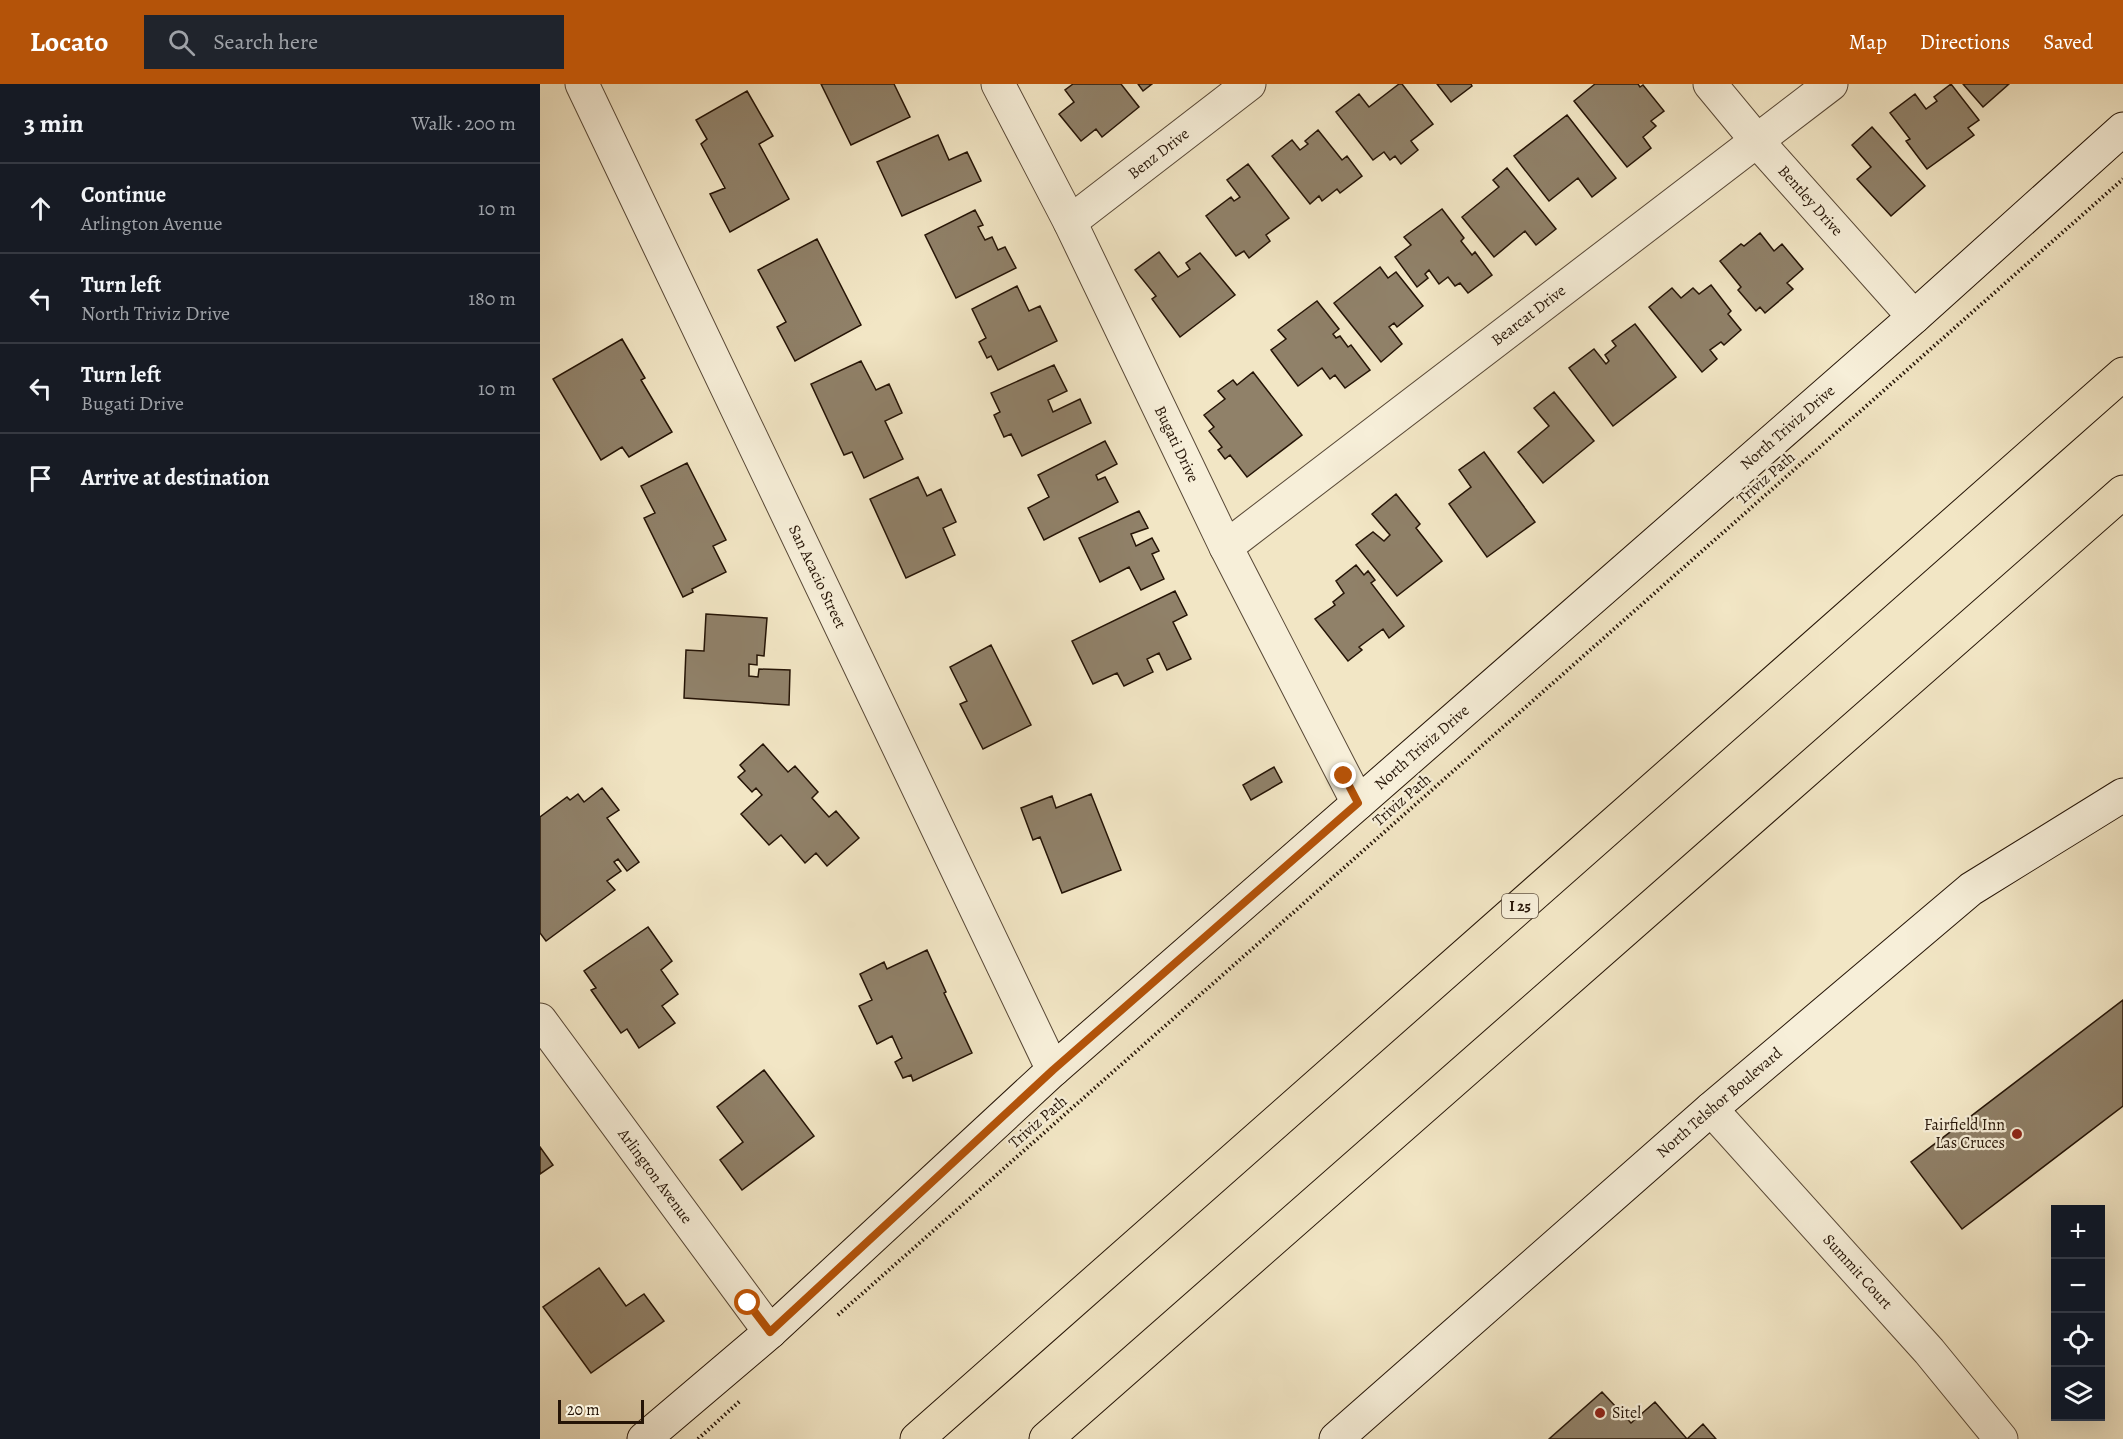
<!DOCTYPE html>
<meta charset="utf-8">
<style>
:root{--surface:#171b24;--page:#20242c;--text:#f1f3f6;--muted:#9ea1a6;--line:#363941;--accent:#b45309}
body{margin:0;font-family:Alegreya,serif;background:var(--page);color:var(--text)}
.controls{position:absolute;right:18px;bottom:18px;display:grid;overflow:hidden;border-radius:0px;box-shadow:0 6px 24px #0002}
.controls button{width:54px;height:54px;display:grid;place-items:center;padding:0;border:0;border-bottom:2px solid var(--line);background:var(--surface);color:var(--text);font:30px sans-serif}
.scale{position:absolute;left:18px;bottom:15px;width:86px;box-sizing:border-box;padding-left:6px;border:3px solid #251406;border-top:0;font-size:16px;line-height:21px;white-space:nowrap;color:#251406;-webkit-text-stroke:4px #f7efd9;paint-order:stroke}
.stop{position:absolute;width:18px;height:18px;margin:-14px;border:4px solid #b45309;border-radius:50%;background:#fff}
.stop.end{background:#b45309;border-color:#fff;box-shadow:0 2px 6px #0008}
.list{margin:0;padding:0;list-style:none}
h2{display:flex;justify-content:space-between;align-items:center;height:78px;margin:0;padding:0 24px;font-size:26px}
h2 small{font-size:20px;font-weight:400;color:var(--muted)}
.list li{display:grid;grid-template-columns:39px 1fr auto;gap:18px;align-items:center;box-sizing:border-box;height:90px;padding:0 24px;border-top:2px solid var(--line)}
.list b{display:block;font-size:22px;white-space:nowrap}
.list p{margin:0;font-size:20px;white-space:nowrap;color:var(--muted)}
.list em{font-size:20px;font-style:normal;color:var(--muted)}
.icon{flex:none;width:33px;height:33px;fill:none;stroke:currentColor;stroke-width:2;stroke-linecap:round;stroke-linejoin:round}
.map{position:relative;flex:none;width:1583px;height:1355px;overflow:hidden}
header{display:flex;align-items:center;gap:36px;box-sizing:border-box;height:84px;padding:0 30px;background:var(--accent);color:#fff}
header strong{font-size:28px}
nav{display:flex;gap:33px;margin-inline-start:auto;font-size:21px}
.search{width:420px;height:54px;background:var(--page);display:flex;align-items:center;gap:15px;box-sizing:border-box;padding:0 21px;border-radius:0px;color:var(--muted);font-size:22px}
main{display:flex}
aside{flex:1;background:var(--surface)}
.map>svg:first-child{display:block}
</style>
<header>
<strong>Locato</strong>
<div class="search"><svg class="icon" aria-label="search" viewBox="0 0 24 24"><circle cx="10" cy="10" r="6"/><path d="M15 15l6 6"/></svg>Search here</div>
<nav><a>Map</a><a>Directions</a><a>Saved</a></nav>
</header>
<main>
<aside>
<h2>3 min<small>Walk · 200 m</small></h2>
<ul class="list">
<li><svg class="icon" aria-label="ahead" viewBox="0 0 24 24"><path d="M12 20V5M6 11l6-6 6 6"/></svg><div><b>Continue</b><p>Arlington Avenue</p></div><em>10 m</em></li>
<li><svg class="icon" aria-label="left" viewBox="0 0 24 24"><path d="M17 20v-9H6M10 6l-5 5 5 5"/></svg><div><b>Turn left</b><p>North Triviz Drive</p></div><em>180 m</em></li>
<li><svg class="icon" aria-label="left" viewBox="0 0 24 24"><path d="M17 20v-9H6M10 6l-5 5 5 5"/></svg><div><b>Turn left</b><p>Bugati Drive</p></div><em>10 m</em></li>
<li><svg class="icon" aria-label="arrive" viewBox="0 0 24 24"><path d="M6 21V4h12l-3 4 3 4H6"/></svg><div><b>Arrive at destination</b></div></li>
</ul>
</aside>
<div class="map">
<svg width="1583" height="1355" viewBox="0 0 1583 1355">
<rect width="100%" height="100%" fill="#f2e6c5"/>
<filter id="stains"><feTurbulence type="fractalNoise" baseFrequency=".00333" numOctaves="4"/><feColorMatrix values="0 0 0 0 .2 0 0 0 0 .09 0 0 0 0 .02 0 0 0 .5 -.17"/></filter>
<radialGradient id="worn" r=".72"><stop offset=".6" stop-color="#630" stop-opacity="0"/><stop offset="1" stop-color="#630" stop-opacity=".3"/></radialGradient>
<path fill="#908169" stroke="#251406" stroke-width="1.5" d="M 281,0 L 354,0 L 370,33 L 311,61 Z
M 533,0 L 581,0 L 599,23 L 562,53 L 556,45 L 541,57 L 519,30 L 534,18 L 525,6 Z
M 598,0 L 612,0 L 603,7 Z
M 859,0 L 862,0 L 893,40 L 871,57 L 878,66 L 861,80 L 855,72 L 850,76 L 844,68 L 833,76 L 796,28 L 819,10 L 829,23 Z
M 897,0 L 931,0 L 932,2 L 911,18 Z
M 1055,0 L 1098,0 L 1100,3 L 1103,1 L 1124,27 L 1111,37 L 1116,42 L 1103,53 L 1111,64 L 1087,83 L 1034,17 Z
M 1411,0 L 1439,36 L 1428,44 L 1434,51 L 1387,85 L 1366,57 L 1370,55 L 1350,29 L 1375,10 L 1386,25 L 1397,17 L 1394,13 Z
M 1423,0 L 1469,0 L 1443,23 Z
M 207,7 L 233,52 L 219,60 L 249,115 L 190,148 L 170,110 L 185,104 L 161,60 L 167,55 L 156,36 Z
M 1027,31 L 1076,94 L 1052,113 L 1038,94 L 1009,117 L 974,72 Z
M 1332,43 L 1385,102 L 1351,132 L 1317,95 L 1331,83 L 1312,61 Z
M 778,46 L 802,76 L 807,72 L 822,92 L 800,109 L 797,105 L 782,117 L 779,112 L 770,120 L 732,72 L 752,56 L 760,66 L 768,60 L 765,57 Z
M 398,51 L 409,76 L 427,68 L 441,97 L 362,132 L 337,78 Z
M 708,80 L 749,134 L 726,151 L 730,157 L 709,174 L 704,167 L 696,172 L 666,132 L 691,113 L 694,117 L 700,113 L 687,96 Z
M 967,84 L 1016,145 L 996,161 L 985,147 L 954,173 L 922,133 L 959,103 L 953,96 Z
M 902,125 L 924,154 L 921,157 L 932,171 L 935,168 L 952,191 L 928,209 L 920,199 L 915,202 L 908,193 L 899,200 L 889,186 L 885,190 L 888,194 L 877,203 L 855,173 L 871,161 L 864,153 Z
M 435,126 L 443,141 L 438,143 L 445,156 L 452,153 L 458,166 L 465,163 L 476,184 L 416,214 L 385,151 Z
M 1220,149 L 1234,167 L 1242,160 L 1263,185 L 1247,199 L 1253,205 L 1225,229 L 1220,223 L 1216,227 L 1198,206 L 1201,203 L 1180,177 L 1201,160 L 1204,162 Z
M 277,155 L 321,241 L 255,277 L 237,243 L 246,238 L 218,186 Z
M 619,168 L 638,193 L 650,185 L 646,179 L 660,169 L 695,211 L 640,253 L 612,215 L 616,212 L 595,186 Z
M 840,183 L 848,194 L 856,188 L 883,222 L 857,243 L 854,239 L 849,243 L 862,260 L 841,278 L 794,219 Z
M 1171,201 L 1191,227 L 1188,230 L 1201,246 L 1184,261 L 1181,258 L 1170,266 L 1177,275 L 1162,288 L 1109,223 L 1132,204 L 1141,214 L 1153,204 L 1159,210 Z
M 477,202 L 489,227 L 500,222 L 517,257 L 458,286 L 451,272 L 447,274 L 439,258 L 446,254 L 432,225 Z
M 777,217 L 799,245 L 793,250 L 796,254 L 800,252 L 808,263 L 811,261 L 830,286 L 805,304 L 795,291 L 790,295 L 782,284 L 758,302 L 731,266 L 746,255 L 738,246 Z
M 1095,240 L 1136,293 L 1073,342 L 1029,284 L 1054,265 L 1066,280 L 1069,277 L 1065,271 L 1076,262 L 1072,257 Z
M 82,255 L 105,294 L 101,296 L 132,348 L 89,373 L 82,363 L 61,376 L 13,295 Z
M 321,277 L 336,306 L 349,300 L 362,329 L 345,337 L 363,375 L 324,394 L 312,368 L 304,371 L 271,300 Z
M 514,281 L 527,307 L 508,316 L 513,328 L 540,315 L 551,339 L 482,372 L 471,350 L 464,353 L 454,331 L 460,328 L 451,309 Z
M 713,288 L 762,351 L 707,393 L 690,371 L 685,375 L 678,366 L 682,363 L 669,347 L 674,343 L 664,331 L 685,315 L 678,307 L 693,296 L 697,301 Z
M 1014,308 L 1054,357 L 1003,399 L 978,368 L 1009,342 L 994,324 Z
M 565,357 L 577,380 L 556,391 L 558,396 L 565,393 L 578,418 L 504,456 L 488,424 L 509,413 L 498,391 Z
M 944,368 L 995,438 L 947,473 L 909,420 L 931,403 L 919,386 Z
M 147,379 L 186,456 L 173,462 L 186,488 L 152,505 L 153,508 L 143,513 L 104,434 L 115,429 L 101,402 Z
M 378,393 L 387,412 L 401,405 L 416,438 L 403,444 L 415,471 L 366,494 L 330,415 Z
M 856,410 L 880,440 L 876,444 L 902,477 L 857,512 L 816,461 L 833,448 L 844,457 L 850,451 L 832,430 Z
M 599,427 L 608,444 L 591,450 L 596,462 L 612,454 L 619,467 L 612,470 L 624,495 L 601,506 L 589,483 L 560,498 L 539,454 Z
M 816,481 L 824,491 L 828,487 L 835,496 L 831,499 L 864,542 L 849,554 L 843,545 L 819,563 L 822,566 L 808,577 L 775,535 L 795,521 L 793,518 L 804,509 L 796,497 Z
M 635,507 L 647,531 L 633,538 L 651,575 L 627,586 L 619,569 L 607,575 L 613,588 L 584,602 L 577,589 L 553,600 L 532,557 Z
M 166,530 L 227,534 L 224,572 L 217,571 L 217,581 L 209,580 L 209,592 L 218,593 L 219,585 L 250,586 L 249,621 L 144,614 L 146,566 L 164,567 Z
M 451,561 L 491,641 L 443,665 L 420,620 L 427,617 L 410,583 Z
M 223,660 L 248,688 L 255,682 L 278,708 L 272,714 L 289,733 L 296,727 L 319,754 L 287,782 L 276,769 L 265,779 L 241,751 L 229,761 L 201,730 L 222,711 L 216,704 L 212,708 L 198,693 L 205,687 L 200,681 Z
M 734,683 L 742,698 L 711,716 L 703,701 Z
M 62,704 L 79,726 L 67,734 L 99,778 L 87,787 L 78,775 L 74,778 L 81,787 L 67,797 L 75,806 L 6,857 L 0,849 L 0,733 L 27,713 L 30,716 L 38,710 L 44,718 Z
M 551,710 L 581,786 L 522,809 L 500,753 L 493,756 L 481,724 L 512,712 L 516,724 Z
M 108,843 L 132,877 L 121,886 L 138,910 L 122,922 L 135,939 L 99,964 L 87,945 L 81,949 L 51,906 L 56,904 L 44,887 Z
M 387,866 L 406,908 L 404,909 L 432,969 L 373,997 L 371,991 L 363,994 L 355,978 L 362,974 L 352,952 L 337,960 L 319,922 L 332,916 L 320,890 L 344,878 L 347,885 Z
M 1583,916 L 1583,1022 L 1422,1145 L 1371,1078 Z
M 224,986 L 274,1052 L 202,1106 L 180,1076 L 203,1058 L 177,1023 Z
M 0,1063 L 13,1081 L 0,1090 Z
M 59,1184 L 86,1222 L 104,1210 L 124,1237 L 51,1289 L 3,1223 Z
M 1062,1308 L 1091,1339 L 1115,1318 L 1147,1355 L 1163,1340 L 1176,1355 L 1009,1355 Z"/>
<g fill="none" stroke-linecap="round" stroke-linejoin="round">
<defs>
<g id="street">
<path id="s1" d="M 42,0 L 513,986"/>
<path id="s2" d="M 458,0 L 530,138 L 686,463 L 818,719"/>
<path id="s3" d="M 1170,0 L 1218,58 L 1374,233"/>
<path id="s4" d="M 530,138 L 709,0"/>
<path id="s5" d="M 686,463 L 1291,0"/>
<path id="s6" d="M 0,936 L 230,1248"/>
<path id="s7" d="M 1171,1025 L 1389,1267 L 1461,1355"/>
</g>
<g id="secondary">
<path id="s8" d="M 104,1355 L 230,1248 L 513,986 L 1374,233 L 1583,45"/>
<path id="s9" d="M 796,1355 L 1171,1025 L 1431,805 L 1583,711"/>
</g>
<path id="highway" d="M 377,1355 L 1583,290
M 506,1355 L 1583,408"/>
</defs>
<use href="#street" stroke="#584836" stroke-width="35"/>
<use href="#secondary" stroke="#251406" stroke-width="35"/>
<use href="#highway" stroke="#251406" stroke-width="35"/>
<path stroke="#251406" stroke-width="4" stroke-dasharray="1.5 3" stroke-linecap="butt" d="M 298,1231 L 1583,95
M 158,1355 L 200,1317"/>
<use href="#street" stroke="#f7efd9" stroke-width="33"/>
<use href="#secondary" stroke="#f7efd9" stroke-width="33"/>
<use href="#highway" stroke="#f2e6c5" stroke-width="33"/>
</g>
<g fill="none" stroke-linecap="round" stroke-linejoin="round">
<path stroke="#b45309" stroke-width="8" d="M 208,1219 L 230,1248 L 513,986 L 818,719 L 804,692"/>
</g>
<g fill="#8f2418" stroke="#f7efd9" stroke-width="2">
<circle cx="1477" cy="1050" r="6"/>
<circle cx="1060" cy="1329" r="6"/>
</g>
<g text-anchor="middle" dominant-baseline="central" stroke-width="4.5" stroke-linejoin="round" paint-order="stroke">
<rect fill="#f7efd9" stroke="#645645" stroke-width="1.5" x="962" y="810" width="36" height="24" rx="4.5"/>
<g font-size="15" font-weight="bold" fill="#251406">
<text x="980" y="822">I 25</text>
</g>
<g font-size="16" fill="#251406" stroke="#f7efd9">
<text stroke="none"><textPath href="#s4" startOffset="112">Benz Drive</textPath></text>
<text stroke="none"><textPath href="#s3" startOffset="154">Bentley Drive</textPath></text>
<text stroke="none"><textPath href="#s5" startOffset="381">Bearcat Drive</textPath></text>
<text stroke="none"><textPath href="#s8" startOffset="1527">North Triviz Drive</textPath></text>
<text stroke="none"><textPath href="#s2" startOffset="402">Bugati Drive</textPath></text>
<text transform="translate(1226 394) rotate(-41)">Triviz Path</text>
<text stroke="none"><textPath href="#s1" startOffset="546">San Acacio Street</textPath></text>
<text stroke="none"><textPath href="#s8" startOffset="1041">North Triviz Drive</textPath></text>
<text transform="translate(862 716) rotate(-41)">Triviz Path</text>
<text stroke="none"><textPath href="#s9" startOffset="510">North Telshor Boulevard</textPath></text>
<text transform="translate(498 1038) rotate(-41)">Triviz Path</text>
<text stroke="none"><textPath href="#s6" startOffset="194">Arlington Avenue</textPath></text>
<text stroke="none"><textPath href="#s7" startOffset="219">Summit Court</textPath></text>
</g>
<g font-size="16" fill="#251406" stroke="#f7efd9" text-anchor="end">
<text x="1465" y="1041">Fairfield Inn<tspan x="1465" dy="18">Las Cruces</tspan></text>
<text x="1072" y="1329" text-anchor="start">Sitel</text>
</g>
</g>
<rect width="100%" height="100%" filter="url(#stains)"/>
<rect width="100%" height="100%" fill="url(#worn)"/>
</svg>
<div class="controls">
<button>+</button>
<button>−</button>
<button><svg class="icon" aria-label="locate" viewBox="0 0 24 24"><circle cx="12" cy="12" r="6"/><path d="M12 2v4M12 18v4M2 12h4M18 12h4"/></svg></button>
<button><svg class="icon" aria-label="layers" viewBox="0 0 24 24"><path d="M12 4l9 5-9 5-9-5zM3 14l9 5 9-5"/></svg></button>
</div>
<div class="scale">20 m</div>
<div class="stop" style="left:208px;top:1219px"></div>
<div class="stop end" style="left:804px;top:692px"></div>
</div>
</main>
